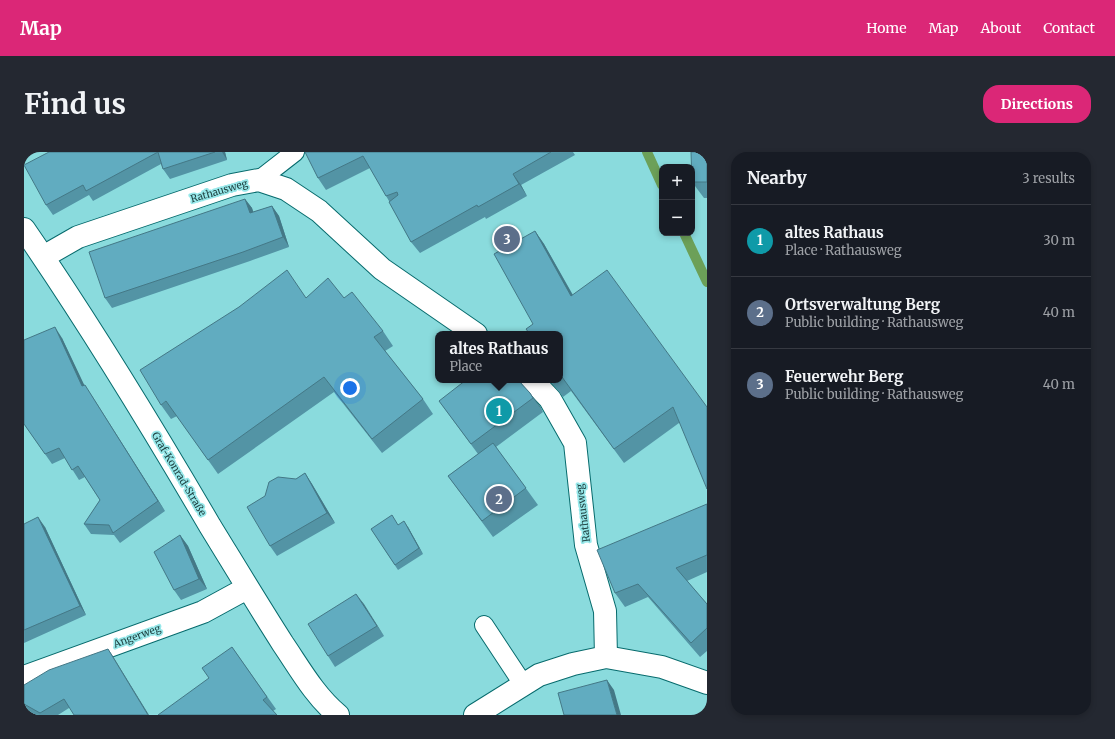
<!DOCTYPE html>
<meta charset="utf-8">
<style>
:root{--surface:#171b24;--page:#242831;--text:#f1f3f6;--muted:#9ea1a6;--line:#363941;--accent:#db2777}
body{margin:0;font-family:Merriweather,serif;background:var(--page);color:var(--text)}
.controls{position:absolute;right:12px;top:12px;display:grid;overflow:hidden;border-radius:8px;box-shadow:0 2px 6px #0003}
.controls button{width:36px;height:36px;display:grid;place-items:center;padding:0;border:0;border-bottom:1px solid var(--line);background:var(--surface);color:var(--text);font:20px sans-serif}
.you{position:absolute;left:326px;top:236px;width:14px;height:14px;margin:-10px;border:3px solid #fff;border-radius:50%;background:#1a73e8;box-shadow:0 0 0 6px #1a73e833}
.badge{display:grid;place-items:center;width:26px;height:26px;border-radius:50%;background:var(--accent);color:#fff;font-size:13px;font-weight:700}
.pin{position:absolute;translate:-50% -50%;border:2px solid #fff;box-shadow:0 1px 4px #0006}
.popup{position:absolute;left:411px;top:179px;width:128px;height:52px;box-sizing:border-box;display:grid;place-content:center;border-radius:8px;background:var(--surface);filter:drop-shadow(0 1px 3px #0005);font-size:13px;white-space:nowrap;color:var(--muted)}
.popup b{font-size:15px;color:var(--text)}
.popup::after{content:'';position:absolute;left:50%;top:100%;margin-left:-8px;border:8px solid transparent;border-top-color:var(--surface)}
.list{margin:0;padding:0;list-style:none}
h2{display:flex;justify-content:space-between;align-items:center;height:52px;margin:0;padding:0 16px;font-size:17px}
h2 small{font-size:13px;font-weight:400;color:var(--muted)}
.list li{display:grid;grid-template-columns:26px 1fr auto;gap:12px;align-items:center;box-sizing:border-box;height:72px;padding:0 16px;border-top:1px solid var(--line)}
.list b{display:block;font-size:15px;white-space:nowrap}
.list p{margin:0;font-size:13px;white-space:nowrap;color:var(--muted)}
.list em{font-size:13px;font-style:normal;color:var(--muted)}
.map{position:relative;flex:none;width:683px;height:563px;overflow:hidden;border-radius:16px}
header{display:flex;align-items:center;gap:24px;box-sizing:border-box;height:56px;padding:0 20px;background:var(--accent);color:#fff}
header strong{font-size:19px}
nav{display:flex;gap:22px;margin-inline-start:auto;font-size:14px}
.intro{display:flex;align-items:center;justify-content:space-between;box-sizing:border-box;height:96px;padding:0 24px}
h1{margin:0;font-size:28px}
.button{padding:10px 18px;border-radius:16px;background:var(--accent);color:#fff;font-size:14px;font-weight:700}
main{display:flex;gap:24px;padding:0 24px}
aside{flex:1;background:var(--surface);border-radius:16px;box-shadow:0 2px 6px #0003}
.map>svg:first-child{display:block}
</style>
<header>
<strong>Map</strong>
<nav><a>Home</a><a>Map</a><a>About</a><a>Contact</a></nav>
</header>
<div class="intro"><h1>Find us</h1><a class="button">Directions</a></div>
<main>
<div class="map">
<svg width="683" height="563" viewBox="0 0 683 563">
<rect width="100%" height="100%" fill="#8adbdd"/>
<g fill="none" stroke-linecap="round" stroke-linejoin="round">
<path stroke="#6ca058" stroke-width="10" d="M 623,0 L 638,33
M 660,81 L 683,130"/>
<defs>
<path id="lane" d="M 235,28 L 271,0
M 460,473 L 499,532"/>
<path id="street" d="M 0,77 C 66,173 127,273 186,374 C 210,413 234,453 259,492 C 276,517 291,544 314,563
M 19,105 L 54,85 L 208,33 L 235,28 L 262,37 L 295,59 L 358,117 L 452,182
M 508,228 L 526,247 L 551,291 L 562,393 L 581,459 L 582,505
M 0,525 L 179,460 L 223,436"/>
<path id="secondary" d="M 451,563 L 515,523 L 549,512 L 582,505 L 638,515 L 683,531"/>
</defs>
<use href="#lane" stroke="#076b6d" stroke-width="20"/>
<use href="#street" stroke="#076b6d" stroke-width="24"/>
<use href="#secondary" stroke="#076b6d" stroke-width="24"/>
<use href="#lane" stroke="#fff" stroke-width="18"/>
<use href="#street" stroke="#fff" stroke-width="22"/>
<use href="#secondary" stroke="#fff" stroke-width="22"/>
</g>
<path fill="#5394a5" d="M 25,0 L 201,0 L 203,8 L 146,27 L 139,17 L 137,12 L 69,49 L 65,43 L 29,63 L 22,53 Z
M 281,0 L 549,0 L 551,3 L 497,33 L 503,44 L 462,67 L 461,65 L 396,101 L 387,90 L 365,49 L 346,16 L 302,38 L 294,26 Z
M 683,0 L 683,46 L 680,46 L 668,30 Z
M 221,47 L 228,56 L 229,60 L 248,54 L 255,64 L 265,95 L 226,109 L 88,156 L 81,146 Z
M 511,79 L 520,92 L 549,143 L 683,255 L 655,271 L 600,311 L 547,239 L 539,245 L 533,237 L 525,228 L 536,228 L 536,182 L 505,181 L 509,172 Z
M 283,146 L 320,146 L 359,179 L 369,194 L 361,199 L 399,247 L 409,262 L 358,301 L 310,240 L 194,322 L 153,264 L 147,267 L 137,253 Z
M 38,186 L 60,234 L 68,244 L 141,359 L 96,391 L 90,383 L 67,382 L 60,372 L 76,348 L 61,325 L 55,328 L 41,306 L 28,312 L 0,272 Z
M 496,228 L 496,230 L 506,241 L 519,260 L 472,295 L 514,353 L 469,385 L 424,324 L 454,302 L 415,249 Z
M 281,321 L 288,332 L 311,371 L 253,404 L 246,394 L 272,327 Z
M 683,352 L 683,420 L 663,429 L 683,452 L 683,499 L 676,505 L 624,445 L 601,455 L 591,441 Z
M 0,372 L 21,375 L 62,463 L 0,491 Z
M 374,373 L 384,375 L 399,402 L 374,418 L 347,377 Z
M 156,383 L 164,394 L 183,437 L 157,448 L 150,438 Z
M 332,442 L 360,484 L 311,515 L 304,504 Z
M 208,495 L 252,557 L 249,559 L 185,526 Z
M 84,497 L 90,506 L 45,556 L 34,563 L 10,563 L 0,557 L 0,533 Z"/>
<path fill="#447886" d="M 198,0 L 201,0 L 203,8 Z
M 489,22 L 497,33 L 503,44 L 495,32 Z
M 221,47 L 228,56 L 233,71 L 226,61 Z
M 248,54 L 255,64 L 265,95 L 259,85 Z
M 511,79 L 520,92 L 557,158 L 547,144 Z
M 31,175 L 38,186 L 66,245 L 58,234 Z
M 61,233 L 68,244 L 141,359 L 134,349 Z
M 506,241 L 516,254 L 519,260 L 509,246 Z
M 281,321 L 288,332 L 311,371 L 303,361 Z
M 14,365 L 21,375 L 62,463 L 56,454 Z
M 380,369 L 384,375 L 399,402 L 395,396 Z
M 156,383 L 164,394 L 183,437 L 175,427 Z
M 332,442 L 340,452 L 360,484 L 353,474 Z
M 84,497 L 90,506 L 125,563 L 124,563 Z
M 583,528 L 590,538 L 597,563 L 593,563 Z"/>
<path fill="#61acc0" stroke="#447886" d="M 25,0 L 191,0 L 139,17 L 134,0 L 62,39 L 59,33 L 22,53 L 0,13 Z
M 281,0 L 527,0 L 489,22 L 495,32 L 454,55 L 453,53 L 387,90 L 365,50 L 374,43 L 373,40 L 362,44 L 339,4 L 294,26 Z
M 667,0 L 683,0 L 683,30 L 668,30 Z
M 221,47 L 226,61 L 248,54 L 259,85 L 219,100 L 81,146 L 65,100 Z
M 511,79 L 547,144 L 583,118 L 683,255 L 683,337 L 649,255 L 590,297 L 538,225 L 536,226 L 536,182 L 503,182 L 505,181 L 502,177 L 509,172 L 470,102 Z
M 263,118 L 282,146 L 304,126 L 320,146 L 328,140 L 359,179 L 350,185 L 399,247 L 348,287 L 300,225 L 184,308 L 142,249 L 137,253 L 116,218 L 215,155 Z
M 31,175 L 58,234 L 61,233 L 134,349 L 89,381 L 85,373 L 60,372 L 76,348 L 54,314 L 48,318 L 35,296 L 21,302 L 0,272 L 0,188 Z
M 442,228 L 494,228 L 506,241 L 509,246 L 447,292 L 415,249 Z
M 528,228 L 534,228 L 530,231 Z
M 469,291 L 502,336 L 458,369 L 424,324 Z
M 281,321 L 303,361 L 246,394 L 223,355 L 241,344 L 245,330 L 254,325 L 272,327 Z
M 683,352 L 683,403 L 652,416 L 683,452 L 683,476 L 667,491 L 614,432 L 591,441 L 573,398 Z
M 368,363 L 374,373 L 380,369 L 395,396 L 371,413 L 347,377 Z
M 14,365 L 56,454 L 0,478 L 0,372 Z
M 156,383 L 175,427 L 150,438 L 130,400 Z
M 332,442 L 353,474 L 304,504 L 284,472 Z
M 208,495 L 243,545 L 239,548 L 253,563 L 134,563 L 185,526 L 178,516 Z
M 84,497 L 124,563 L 50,563 L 40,547 L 16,561 L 0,552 L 0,533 L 25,518 Z
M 583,528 L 593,563 L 540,563 L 534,541 Z"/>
<g text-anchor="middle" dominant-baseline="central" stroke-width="3.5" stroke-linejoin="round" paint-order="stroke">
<g font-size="10" fill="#204343" stroke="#97e8ea">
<text transform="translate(195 39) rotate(-16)">Rathausweg</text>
<text transform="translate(155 322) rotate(59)">Graf-Konrad-Straße</text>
<text transform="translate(559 361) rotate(-97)">Rathausweg</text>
<text transform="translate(113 484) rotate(-20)">Angerweg</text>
</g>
</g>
</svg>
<div class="controls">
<button>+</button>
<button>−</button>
</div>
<div class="you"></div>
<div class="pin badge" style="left:475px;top:259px;background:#0f9aa8">1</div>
<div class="popup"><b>altes Rathaus</b>Place</div>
<div class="pin badge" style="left:475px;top:347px;background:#5c6f8a">2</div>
<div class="pin badge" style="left:483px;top:87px;background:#5c6f8a">3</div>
</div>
<aside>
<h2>Nearby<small>3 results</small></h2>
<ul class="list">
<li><span class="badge" style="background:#0f9aa8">1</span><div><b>altes Rathaus</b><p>Place · Rathausweg</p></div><em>30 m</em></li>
<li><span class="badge" style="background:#5c6f8a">2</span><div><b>Ortsverwaltung Berg</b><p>Public building · Rathausweg</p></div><em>40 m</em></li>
<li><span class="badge" style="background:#5c6f8a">3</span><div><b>Feuerwehr Berg</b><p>Public building · Rathausweg</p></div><em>40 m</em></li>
</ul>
</aside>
</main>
